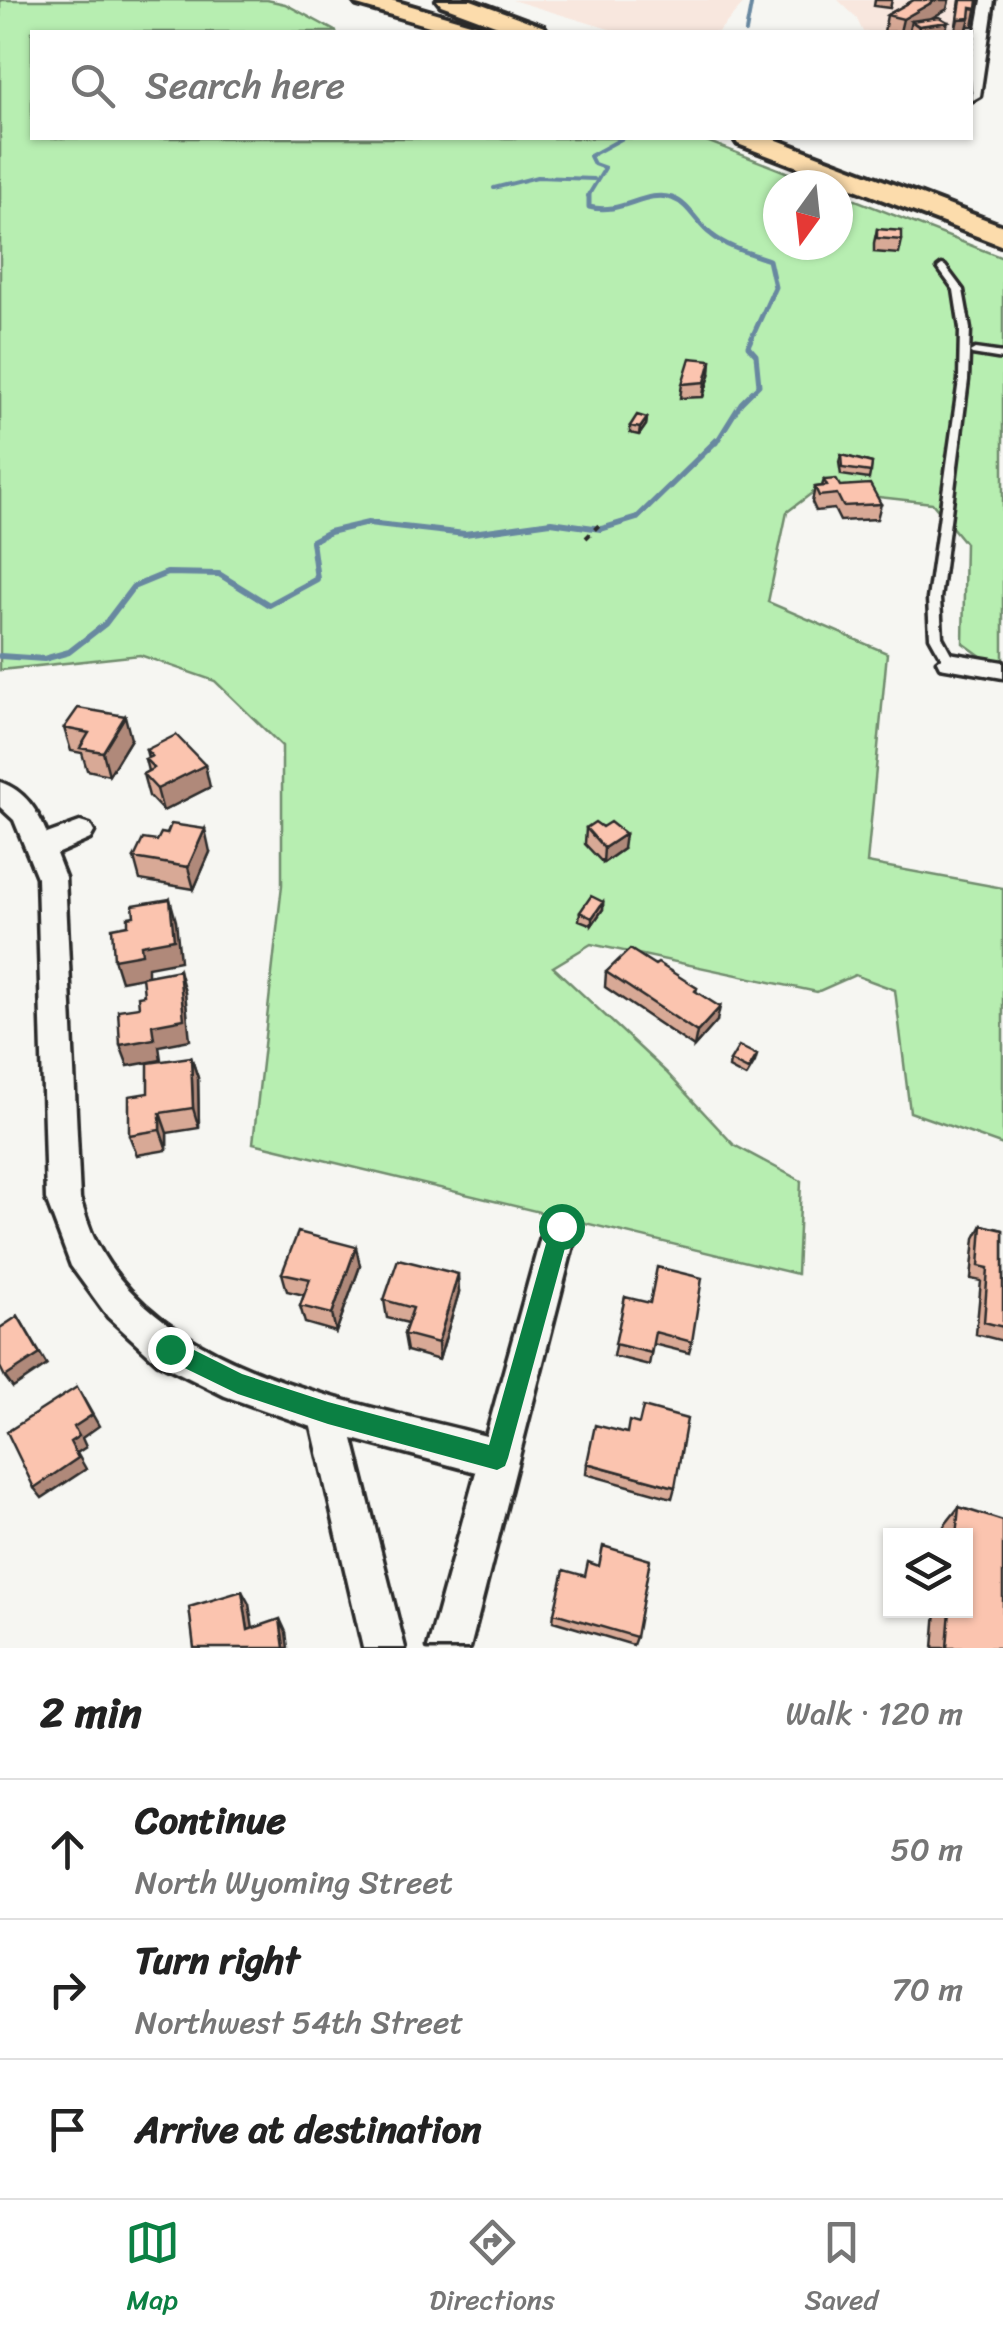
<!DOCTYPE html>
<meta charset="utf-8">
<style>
:root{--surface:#fff;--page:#f6f6f6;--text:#222;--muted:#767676;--line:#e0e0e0;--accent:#0b8043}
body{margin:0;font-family:Sriracha,sans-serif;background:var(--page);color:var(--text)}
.controls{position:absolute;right:30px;bottom:30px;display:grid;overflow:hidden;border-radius:0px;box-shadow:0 2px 8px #0004}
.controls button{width:90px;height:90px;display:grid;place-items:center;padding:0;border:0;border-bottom:2px solid var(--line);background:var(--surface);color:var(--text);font:50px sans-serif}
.compass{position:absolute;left:763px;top:170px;width:90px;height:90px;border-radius:50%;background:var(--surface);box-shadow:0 2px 8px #0004;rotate:195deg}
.stop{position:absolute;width:30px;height:30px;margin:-22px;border:8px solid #0b8043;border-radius:50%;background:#fff}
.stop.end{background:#0b8043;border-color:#fff;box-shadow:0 2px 10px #0008}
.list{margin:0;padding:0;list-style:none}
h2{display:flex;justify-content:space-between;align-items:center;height:130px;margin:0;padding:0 40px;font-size:42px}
h2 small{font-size:32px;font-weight:400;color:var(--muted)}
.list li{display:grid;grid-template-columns:65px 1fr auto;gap:30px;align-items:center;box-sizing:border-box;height:140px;padding:0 40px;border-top:2px solid var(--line)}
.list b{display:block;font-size:38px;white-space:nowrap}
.list p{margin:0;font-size:32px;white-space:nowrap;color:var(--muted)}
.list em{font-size:32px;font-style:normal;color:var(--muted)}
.icon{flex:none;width:55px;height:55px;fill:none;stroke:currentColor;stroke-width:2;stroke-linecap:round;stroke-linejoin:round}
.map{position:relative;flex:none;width:1003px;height:1648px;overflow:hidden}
.search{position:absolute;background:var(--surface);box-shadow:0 2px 8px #0004;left:30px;right:30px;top:30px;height:110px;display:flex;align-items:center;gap:25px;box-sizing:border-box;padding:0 35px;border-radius:0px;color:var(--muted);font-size:38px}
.sheet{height:550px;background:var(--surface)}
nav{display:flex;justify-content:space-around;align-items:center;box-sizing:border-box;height:140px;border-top:2px solid var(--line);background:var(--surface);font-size:28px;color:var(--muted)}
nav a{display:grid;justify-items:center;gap:5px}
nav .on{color:var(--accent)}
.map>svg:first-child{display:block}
</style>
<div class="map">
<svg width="1003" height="1648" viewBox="0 0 1003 1648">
<rect width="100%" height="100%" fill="#f6f6f2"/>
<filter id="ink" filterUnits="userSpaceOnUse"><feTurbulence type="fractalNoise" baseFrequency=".01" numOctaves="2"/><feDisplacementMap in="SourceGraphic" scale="20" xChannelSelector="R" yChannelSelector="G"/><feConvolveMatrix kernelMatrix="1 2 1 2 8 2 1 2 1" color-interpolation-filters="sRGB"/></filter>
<g filter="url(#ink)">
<path fill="#f8e7de" d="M 512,0 L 747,0 L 718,32 L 619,32 Z
M 838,0 L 976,0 L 971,35 L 863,32 L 856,17 Z"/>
<path fill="#b7eeb1" stroke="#718c6e" stroke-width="2.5" d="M 0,0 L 267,0 L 285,4 L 337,32 L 32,32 L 32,138 L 699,138 L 819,185 L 778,185 L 778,245 L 838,245 L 838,193 L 1003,258 L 1003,662 L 985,659 L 963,643 L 965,543 L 932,503 L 816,490 L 787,512 L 768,602 L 887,653 L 867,863 L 1003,888 L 1003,1145 L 910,1112 L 895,990 L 855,975 L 817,992 L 591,944 L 553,967 L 666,1072 L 734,1145 L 801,1181 L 797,1274 L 253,1143 L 282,885 L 282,746 L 215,681 L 140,655 L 0,670 Z"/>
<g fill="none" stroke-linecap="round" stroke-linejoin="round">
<path stroke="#6888a0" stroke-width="4" d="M 746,32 L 752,0
M 494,188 L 537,177 L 594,179
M 588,196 L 605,168 L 594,164 L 590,156 L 623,138"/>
<path stroke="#6888a0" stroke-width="5" d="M 589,194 L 589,207 C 622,216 644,189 672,198 C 690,204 697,225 712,235 C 728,248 750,253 769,260 L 775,287 L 748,346 L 756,355 L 759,385 L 741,403 L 716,443"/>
<path stroke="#6888a0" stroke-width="6" d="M 0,656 L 44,659 L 69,652 L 105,624 L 133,587 L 167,573 L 219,574 L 269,605 L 317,579 L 312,541 L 329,532 L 368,523 L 465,534 L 551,522 L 601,529 L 637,518 L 717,440"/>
<defs>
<path id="service" d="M 942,265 L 945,266 L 963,290 L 970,329 L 968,380 L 940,599 L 942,637 L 955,661 L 949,665 L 945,664 L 930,637 L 928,599 L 959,380 L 960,329 L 954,290 L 938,268 Z
M 975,349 L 1003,353 L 1003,359 L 972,354 L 970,352 Z"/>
<path id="minor" d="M 982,0 L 994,0 L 980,96 L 973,100 L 970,67 Z
M 949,653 L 1003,662 L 1003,678 L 940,667 L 937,661 Z
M 0,782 C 25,790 38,812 47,834 L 80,822 L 90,825 L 94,832 L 90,839 L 56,854 L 65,877 L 80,1199 C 85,1213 89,1229 96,1242 C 163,1374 358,1402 486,1436 L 544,1226 L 549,1215 L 561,1210 L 573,1215 L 578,1226 L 470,1648 L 428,1648 L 476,1472 L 353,1439 L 405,1648 L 363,1648 L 312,1427 L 225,1396 L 157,1362 L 108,1317 L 71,1266 L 46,1199 L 37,877 L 14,820 L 0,807 Z"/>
<path id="motorway" d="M 353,0 L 391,0 L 484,27 L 487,32 L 450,32 L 357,5 Z
M 437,0 L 471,0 L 544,27 L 547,32 L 514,32 L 441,5 Z
M 734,138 L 772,138 L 1003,226 L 1003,246 L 738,144 Z"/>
</defs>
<use href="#service" stroke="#2b2b2b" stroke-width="7"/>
<use href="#minor" stroke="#2b2b2b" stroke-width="7"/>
<use href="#motorway" stroke="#2b2b2b" stroke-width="8"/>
<path stroke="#2b2b2b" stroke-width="4" stroke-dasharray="6 6" stroke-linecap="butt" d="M 586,538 L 602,522"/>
<use href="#service" fill="#f6f6f2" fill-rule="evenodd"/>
<use href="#minor" fill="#f6f6f2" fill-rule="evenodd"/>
<use href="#motorway" fill="#fcdcac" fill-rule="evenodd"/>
</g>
<path fill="#d8a996" stroke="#2b2b2b" stroke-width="2.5" d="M 875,0 L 892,0 L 890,8 L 874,6 Z
M 914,0 L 949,0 L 947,9 L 930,18 L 945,32 L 909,32 L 909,31 L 907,32 L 884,32 L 887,15 Z
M 960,0 L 978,0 L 973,26 L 968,26 L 966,32 L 955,32 Z
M 877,229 L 902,240 L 899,254 L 874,252 L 874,243 Z
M 710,375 L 703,397 L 680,398 L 682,384 Z
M 647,418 L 646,425 L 639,435 L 630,433 L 630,426 Z
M 841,455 L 872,463 L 869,479 L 841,475 L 839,462 Z
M 824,480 L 881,504 L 877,519 L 840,521 L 834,509 L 816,511 L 812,502 L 815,487 L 822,486 Z
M 64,728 L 131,739 L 109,775 L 87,770 L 82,753 L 71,751 Z
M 146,750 L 210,787 L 163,811 L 149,796 L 143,774 L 148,771 L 145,759 L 148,758 Z
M 586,828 L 623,849 L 603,863 L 585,844 Z
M 157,841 L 210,852 L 194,889 L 140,880 L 134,858 Z
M 603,902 L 603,909 L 592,925 L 579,920 L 580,912 Z
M 655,965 L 697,988 L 696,992 L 717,1021 L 694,1047 L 605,987 L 606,972 Z
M 757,1055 L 755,1062 L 746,1077 L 729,1068 L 730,1061 Z
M 191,1057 L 198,1078 L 199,1128 L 167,1133 L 167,1150 L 137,1155 L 129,1135 L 148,1093 Z
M 982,1225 L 1003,1230 L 1003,1341 L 976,1334 L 981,1281 L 971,1279 L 975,1238 Z
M 360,1266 L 336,1332 L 305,1323 L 300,1306 L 304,1295 L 287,1291 L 282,1273 Z
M 459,1292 L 439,1360 L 407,1351 L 404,1334 L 408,1323 L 387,1318 L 384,1300 Z
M 625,1297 L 692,1342 L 689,1353 L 653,1344 L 649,1365 L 613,1356 Z
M 587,1463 L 675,1487 L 672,1498 L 586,1474 Z
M 959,1507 L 1003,1648 L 933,1648 L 936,1610 L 966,1610 L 966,1536 L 943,1536 L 944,1526 Z
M 585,1576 L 636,1637 L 633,1645 L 553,1621 L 554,1613 Z"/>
<path fill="#b0897a" stroke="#2b2b2b" stroke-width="2.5" d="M 936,0 L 949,0 L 947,9 L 918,26 L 911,21 L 909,31 L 900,32 L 903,19 Z
M 970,18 L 966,32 L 955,32 L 958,19 Z
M 948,22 L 945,32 L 918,32 L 919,26 Z
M 711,360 L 710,375 L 703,397 L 705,382 Z
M 647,418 L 646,425 L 639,435 L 640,428 Z
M 125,716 L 131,739 L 109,775 L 103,752 Z
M 205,765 L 210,787 L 163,811 L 157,789 Z
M 205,829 L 210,852 L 194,889 L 188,867 Z
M 625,834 L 623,849 L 603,863 L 604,848 Z
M 170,899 L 176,921 L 180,961 L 148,967 L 148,976 L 121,981 L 114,959 L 141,945 Z
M 603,902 L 603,909 L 592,925 L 592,918 Z
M 179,970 L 185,992 L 190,1040 L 159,1046 L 161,1060 L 128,1066 L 120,1045 L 152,1025 Z
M 720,1007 L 717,1021 L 694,1047 L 697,1032 Z
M 191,1057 L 198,1078 L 199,1128 L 193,1108 Z
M 160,1113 L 167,1133 L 167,1150 L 160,1130 Z
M 356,1247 L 360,1266 L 336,1332 L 332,1314 Z
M 458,1274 L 459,1292 L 439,1360 L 438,1343 Z
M 18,1316 L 47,1365 L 13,1388 L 5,1377 Z
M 77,1387 L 99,1426 L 82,1438 L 86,1447 L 77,1453 L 86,1469 L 42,1498 L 34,1488 L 70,1442 L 74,1427 Z
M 242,1591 L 249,1604 L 255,1642 L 248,1630 Z
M 280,1619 L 286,1632 L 288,1648 L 284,1648 Z"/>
<path fill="#fbc4af" stroke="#2b2b2b" stroke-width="2.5" d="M 914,0 L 936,0 L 903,19 L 887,15 Z
M 961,0 L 978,0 L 977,9 L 971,8 L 970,18 L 958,19 Z
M 939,17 L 948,22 L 919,26 L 911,21 Z
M 877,229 L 902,231 L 902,240 L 877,238 Z
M 690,358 L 711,360 L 705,382 L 682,384 Z
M 637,415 L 647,418 L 640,428 L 630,426 Z
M 841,455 L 872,463 L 871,472 L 842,468 Z
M 836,479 L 840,486 L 870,484 L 881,504 L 843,506 L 837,494 L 819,496 L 815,487 L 827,486 L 824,480 Z
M 78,708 L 125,716 L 103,752 L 80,748 L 89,733 L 64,728 Z
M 176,735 L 205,765 L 157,789 L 143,774 L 154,768 L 145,759 L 152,756 L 146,750 Z
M 595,822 L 602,827 L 610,822 L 625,834 L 604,848 L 586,828 Z
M 171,824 L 205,829 L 188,867 L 134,858 L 143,839 L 157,841 L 161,833 L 167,834 Z
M 591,896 L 603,902 L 592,918 L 580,912 Z
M 170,899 L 174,939 L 141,945 L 142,954 L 114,959 L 112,928 L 128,925 L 128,917 L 134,916 L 133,905 Z
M 630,949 L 655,965 L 658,963 L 697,988 L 695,991 L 720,1007 L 697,1032 L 606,972 Z
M 179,970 L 184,1019 L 152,1025 L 154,1039 L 120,1045 L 118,1010 L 139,1007 L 138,996 L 144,995 L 142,977 Z
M 739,1046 L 757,1055 L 748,1070 L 730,1061 Z
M 191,1057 L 193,1108 L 160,1113 L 160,1130 L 129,1135 L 129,1096 L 148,1093 L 148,1063 Z
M 982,1225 L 1003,1230 L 1003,1327 L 984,1322 L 988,1268 L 979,1266 Z
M 298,1232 L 356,1247 L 332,1314 L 300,1306 L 310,1279 L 282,1273 Z
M 398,1259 L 458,1274 L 438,1343 L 404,1334 L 413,1308 L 384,1300 Z
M 657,1267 L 702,1278 L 692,1342 L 655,1332 L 651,1353 L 615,1344 L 625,1297 L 650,1303 Z
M 18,1316 L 40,1354 L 5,1377 L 0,1367 L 0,1328 Z
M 77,1387 L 92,1415 L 74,1427 L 79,1436 L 70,1442 L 78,1458 L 34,1488 L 7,1432 Z
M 643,1407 L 687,1419 L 675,1487 L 587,1463 L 595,1425 L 627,1433 L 629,1421 L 639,1424 Z
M 959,1507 L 1003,1521 L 1003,1648 L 947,1648 L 950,1610 L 966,1610 L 966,1536 L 956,1536 Z
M 603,1546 L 650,1560 L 636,1637 L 554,1613 L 564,1570 L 585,1576 L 588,1562 L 599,1566 Z
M 242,1591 L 248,1630 L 280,1619 L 284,1648 L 194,1648 L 189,1607 Z"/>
</g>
<path fill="#0b8043" d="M 561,1217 L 571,1226 L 508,1458 L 505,1466 L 497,1470 L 328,1424 L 238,1394 L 162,1357 L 159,1349 L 162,1341 L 170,1338 L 242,1374 L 328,1402 L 489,1445 L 551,1226 Z"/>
</svg>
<div class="controls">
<button><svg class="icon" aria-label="layers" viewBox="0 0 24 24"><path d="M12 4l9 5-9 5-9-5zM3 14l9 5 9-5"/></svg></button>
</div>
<svg class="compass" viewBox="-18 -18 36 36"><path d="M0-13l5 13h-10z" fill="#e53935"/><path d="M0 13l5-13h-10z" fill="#767676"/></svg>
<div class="stop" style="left:561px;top:1226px"></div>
<div class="stop end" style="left:170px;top:1349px"></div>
<div class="search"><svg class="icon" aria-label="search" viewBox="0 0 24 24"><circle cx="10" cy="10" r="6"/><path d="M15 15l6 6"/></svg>Search here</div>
</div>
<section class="sheet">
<h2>2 min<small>Walk · 120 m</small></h2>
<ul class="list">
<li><svg class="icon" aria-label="ahead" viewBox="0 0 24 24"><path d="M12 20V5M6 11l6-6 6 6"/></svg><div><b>Continue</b><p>North Wyoming Street</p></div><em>50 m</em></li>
<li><svg class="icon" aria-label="right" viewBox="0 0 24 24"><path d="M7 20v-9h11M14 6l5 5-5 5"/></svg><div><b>Turn right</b><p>Northwest 54th Street</p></div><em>70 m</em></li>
<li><svg class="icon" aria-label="arrive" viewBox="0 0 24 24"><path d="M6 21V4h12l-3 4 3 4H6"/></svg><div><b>Arrive at destination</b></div></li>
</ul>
</section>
<nav>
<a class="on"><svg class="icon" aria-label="map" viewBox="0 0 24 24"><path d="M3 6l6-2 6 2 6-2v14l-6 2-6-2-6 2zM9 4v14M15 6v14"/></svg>Map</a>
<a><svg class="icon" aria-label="directions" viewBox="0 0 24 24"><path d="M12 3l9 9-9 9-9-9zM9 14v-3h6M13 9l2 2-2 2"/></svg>Directions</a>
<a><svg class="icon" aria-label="saved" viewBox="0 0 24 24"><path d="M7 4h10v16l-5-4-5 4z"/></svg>Saved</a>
</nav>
